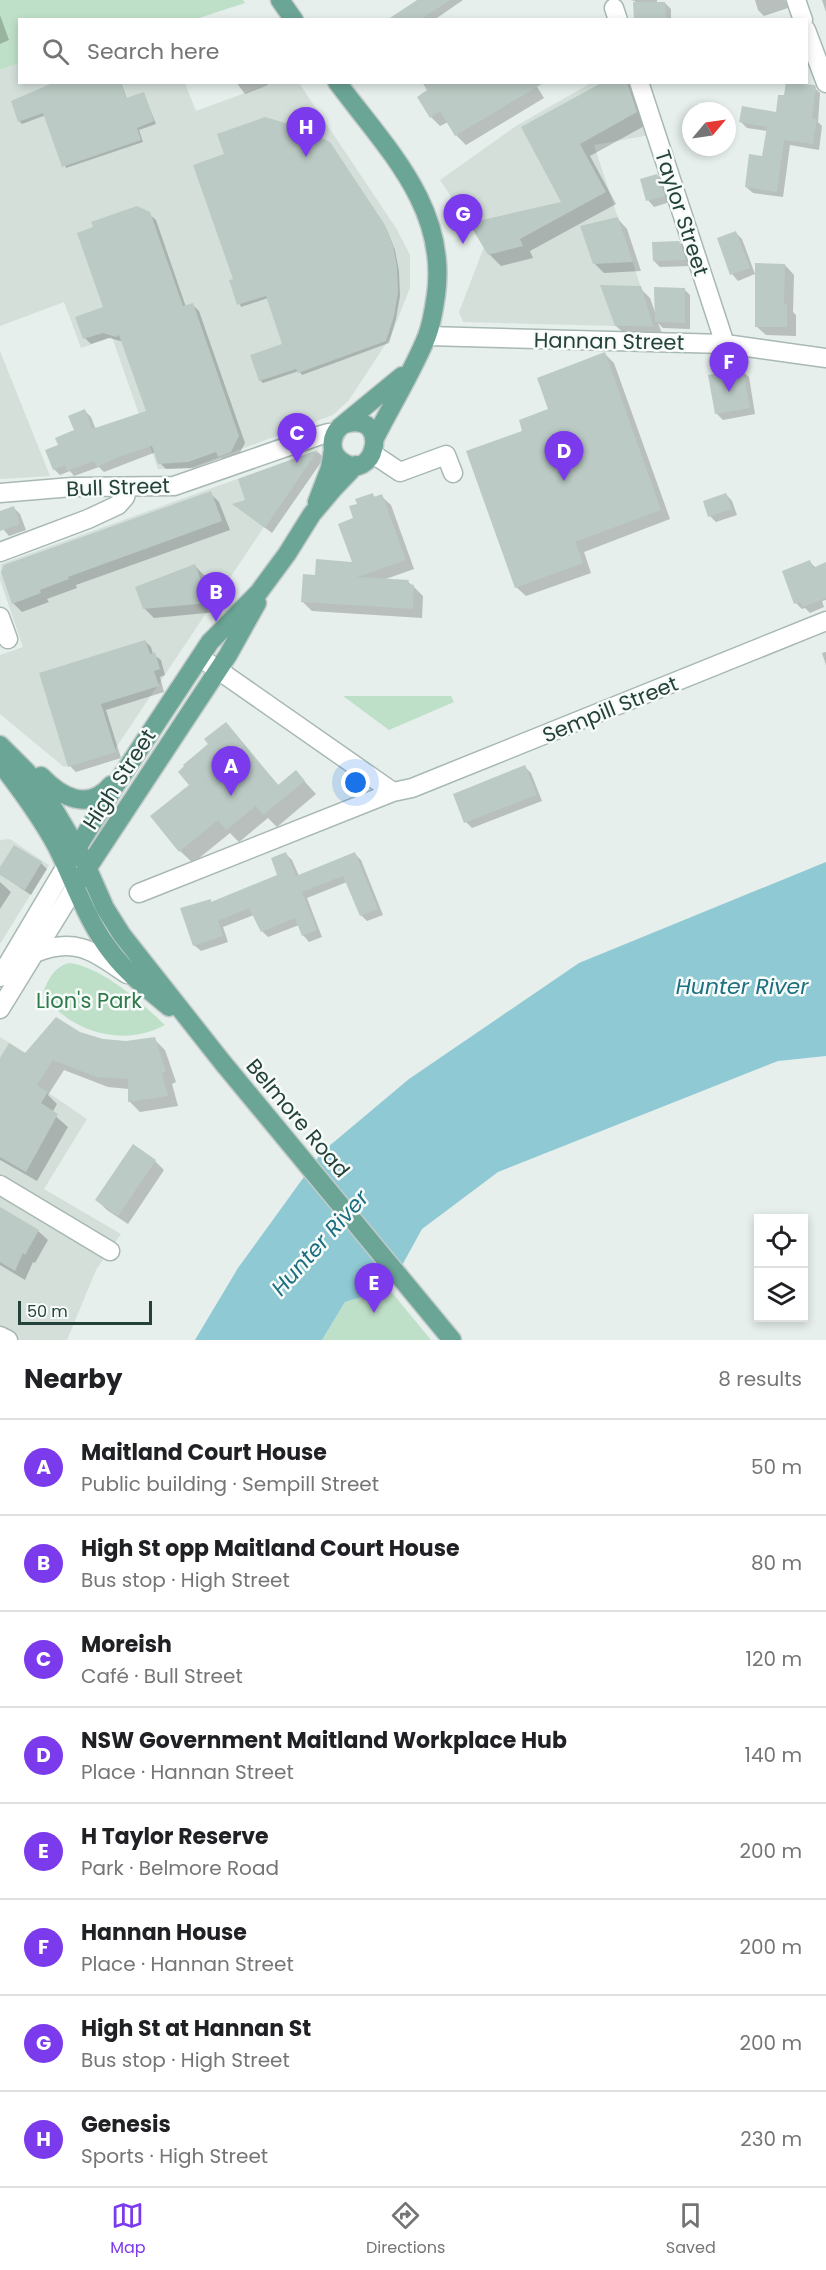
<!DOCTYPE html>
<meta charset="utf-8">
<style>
:root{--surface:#fff;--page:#f2f2f2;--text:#202124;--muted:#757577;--line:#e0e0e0;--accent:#7c3aed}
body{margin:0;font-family:Poppins,sans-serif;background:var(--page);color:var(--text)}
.controls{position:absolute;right:18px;bottom:18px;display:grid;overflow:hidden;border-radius:0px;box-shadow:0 3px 9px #0003}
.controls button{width:54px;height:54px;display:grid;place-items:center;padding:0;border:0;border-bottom:2px solid var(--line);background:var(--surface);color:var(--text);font:30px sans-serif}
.compass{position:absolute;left:682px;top:102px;width:54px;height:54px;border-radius:50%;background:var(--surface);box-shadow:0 3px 9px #0003;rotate:61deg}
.scale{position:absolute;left:18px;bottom:15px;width:134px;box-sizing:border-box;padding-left:6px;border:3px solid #24423a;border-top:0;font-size:16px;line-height:21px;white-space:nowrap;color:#24423a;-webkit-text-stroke:4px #f7fbf9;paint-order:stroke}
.you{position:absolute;left:356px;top:783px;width:21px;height:21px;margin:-15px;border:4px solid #fff;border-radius:50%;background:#1a73e8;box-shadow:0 0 0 9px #1a73e833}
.badge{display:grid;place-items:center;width:39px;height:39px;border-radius:50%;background:var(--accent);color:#fff;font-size:20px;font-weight:700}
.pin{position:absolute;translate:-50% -50px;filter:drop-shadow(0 2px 3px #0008)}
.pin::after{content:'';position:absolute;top:32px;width:21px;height:18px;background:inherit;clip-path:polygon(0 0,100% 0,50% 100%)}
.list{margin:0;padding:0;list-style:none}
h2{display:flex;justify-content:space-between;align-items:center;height:78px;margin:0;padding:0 24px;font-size:26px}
h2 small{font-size:20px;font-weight:400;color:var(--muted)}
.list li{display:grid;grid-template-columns:39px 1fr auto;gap:18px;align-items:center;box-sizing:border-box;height:96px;padding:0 24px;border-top:2px solid var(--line)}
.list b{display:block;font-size:22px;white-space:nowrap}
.list p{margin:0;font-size:20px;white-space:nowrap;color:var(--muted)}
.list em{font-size:20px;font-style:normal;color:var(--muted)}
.icon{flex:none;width:33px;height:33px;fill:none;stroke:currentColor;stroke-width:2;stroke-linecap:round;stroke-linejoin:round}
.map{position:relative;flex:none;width:826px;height:1340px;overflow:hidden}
.search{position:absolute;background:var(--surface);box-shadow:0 3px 9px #0003;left:18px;right:18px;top:18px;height:66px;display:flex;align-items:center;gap:15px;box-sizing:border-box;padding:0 21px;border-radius:0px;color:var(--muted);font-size:22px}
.sheet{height:846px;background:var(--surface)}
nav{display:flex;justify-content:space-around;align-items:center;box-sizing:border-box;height:84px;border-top:2px solid var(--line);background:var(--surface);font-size:16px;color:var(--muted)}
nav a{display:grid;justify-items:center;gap:3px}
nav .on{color:var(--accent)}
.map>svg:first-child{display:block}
</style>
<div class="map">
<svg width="826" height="1340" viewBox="0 0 826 1340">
<rect width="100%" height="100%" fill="#e6efeb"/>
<path fill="#d4dfda" d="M 18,64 L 20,82 L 185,83 L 196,111 L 272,83 L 299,83 L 396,228 L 410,255 L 410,288 L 391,336 L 349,400 L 333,415 L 190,468 L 158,469 L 112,337 L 81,348 L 64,302 L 0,326 L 0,70 Z
M 591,83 L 634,83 L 650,135 L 594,145 L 654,327 L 463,322 L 459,312 L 484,247 L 440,180 L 516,126 Z
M 0,351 L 50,476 L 0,479 Z
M 315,451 L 113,752 L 64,767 L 0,714 L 0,655 L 23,647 L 0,580 L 1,564 Z
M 10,839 L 49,865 L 0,944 L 0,840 Z
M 0,1037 L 48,1067 L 37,1085 L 87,1119 L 44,1189 L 121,1234 L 96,1270 L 67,1340 L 0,1340 Z"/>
<path fill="#bfe0c8" d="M 0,0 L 243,0 L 245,3 L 196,19 L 20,20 L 19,69 L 17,64 L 0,70 Z
M 343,696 L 451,696 L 454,702 L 389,730 Z
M 69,963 C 101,966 142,1003 165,1025 C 123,1048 68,1032 43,993 C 48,979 54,967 69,963 Z
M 389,1289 L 431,1340 L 322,1340 L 345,1302 Z"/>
<path fill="#8ec9d4" d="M 826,862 L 826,1056 L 778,1061 L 498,1172 L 422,1229 L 389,1289 L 345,1302 L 322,1340 L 195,1340 L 238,1268 L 322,1152 L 409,1079 L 579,963 Z"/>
<path fill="#0003" d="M 419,0 L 463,0 L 434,20 L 390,20 Z
M 630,0 L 657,0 L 657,3 L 665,3 L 671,9 L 671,20 L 635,20 L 635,1 Z
M 755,0 L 785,0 L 788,8 L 764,16 L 758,10 Z
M 822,0 L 826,0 L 826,12 Z
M 0,15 L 9,40 L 0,44 Z
M 92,82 L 121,82 L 127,99 L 144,94 L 156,124 L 139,130 L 143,142 L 66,168 L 46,115 L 22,124 L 19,121 Z
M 236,82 L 267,82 L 268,85 L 245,94 Z
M 534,82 L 544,98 L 466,145 L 456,135 L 448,122 L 440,126 L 431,117 L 429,91 Z
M 606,82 L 629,82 L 633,86 L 648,124 L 590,156 L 616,204 L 530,251 L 533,258 L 501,266 L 489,254 L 564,203 L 523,128 Z
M 814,87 L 820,93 L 818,122 L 822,126 L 819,150 L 790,145 L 783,197 L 753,193 L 746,187 L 764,158 L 768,131 L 747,128 L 741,122 L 777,114 L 786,97 Z
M 332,147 L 387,230 L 395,250 L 399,271 L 400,296 L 396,319 L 389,343 L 302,375 L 299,371 L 263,383 L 260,380 L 284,345 L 268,298 L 241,307 L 231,281 L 235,280 Z
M 657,175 L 663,181 L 670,202 L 654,207 L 648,200 Z
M 149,214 L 156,220 L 186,307 L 193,305 L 199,311 L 245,443 L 237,458 L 225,462 L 221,458 L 194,468 L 166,469 L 160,463 L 156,452 L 104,472 L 99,467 L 74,476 L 70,471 L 60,475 L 54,469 L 60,446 L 76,431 L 85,411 L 91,417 L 96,430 L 148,412 L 124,342 L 109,338 L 91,344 L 85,338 L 105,308 Z
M 618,219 L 627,229 L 641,271 L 604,273 L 594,263 Z
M 736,233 L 742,239 L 755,274 L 738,281 L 732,274 L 719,239 Z
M 679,242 L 685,249 L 691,266 L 660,267 L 654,261 Z
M 785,265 L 794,275 L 793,312 L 796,315 L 796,336 L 766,335 L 756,326 Z
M 640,288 L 650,298 L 656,315 L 684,289 L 690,295 L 690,329 L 663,328 L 658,323 L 663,336 L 626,335 L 616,326 Z
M 605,354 L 614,363 L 670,519 L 584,552 L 591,573 L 526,596 L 516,587 L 524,432 L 550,410 Z
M 742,371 L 749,377 L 755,414 L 723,420 L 717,414 Z
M 318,452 L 324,458 L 272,533 L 235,505 L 247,501 L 240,480 Z
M 210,493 L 219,502 L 230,530 L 76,585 L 77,588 L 47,599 L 49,602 L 22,612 L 13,603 Z
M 726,494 L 732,501 L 737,515 L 716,522 L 710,516 Z
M 373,495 L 376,498 L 381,496 L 391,505 L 414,569 L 383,580 L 408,582 L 413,586 L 423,596 L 422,618 L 312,611 L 302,601 L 316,577 L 354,564 L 355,519 L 359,504 Z
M 14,508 L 20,514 L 26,530 L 9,536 L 3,529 L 0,513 Z
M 810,562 L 816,568 L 826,564 L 826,600 L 822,601 L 824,607 L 810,613 L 805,608 L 802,609 L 796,603 Z
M 195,566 L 204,575 L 217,612 L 154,618 L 144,608 Z
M 145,641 L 151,647 L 153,654 L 161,660 L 165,675 L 160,677 L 164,692 L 106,710 L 121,758 L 76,772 L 70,766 L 41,674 Z
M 826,652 L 826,665 L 822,653 Z
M 226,724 L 279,786 L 296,772 L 316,794 L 277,827 L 268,818 L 239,842 L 230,833 L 193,863 L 180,851 L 191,785 L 210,744 Z
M 525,767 L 531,773 L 542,801 L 472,828 L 466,822 Z
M 354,853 L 361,860 L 383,915 L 367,921 L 361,915 L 347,882 L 307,898 L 322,937 L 309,942 L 303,935 L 299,925 L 268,937 L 262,931 L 254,915 L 223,927 L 228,942 L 201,951 L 194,945 L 212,903 L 279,876 L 286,854 L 292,860 L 299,876 Z
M 41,863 L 47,869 L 31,895 L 0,874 L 0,870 Z
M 0,882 L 11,892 L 0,909 Z
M 80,1033 L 102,1040 L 126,1042 L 154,1039 L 165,1050 L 176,1082 L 172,1084 L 178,1106 L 140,1112 L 129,1101 L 129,1089 L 108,1087 L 64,1070 L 48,1095 L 57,1104 L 52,1113 L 68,1127 L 37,1181 L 0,1160 L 0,1062 Z
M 155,1161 L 164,1170 L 128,1224 L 107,1210 L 97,1200 Z
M 0,1208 L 38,1231 L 48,1240 L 35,1263 L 33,1262 L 25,1280 L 0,1265 Z"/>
<path fill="#bbcac4" d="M 417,0 L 450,0 L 420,20 L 387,20 Z
M 633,2 L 665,2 L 666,20 L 634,20 Z
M 55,82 L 121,82 L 126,98 L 144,92 L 154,121 L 137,128 L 141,140 L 62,167 L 43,113 L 18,122 L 11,101 Z
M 422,82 L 545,82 L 455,136 L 440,111 L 430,118 L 417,97 L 427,90 Z
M 603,82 L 627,82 L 637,112 L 580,144 L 606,192 L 520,239 L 523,246 L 488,255 L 469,223 L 561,202 L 521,127 Z
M 786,82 L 815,85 L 816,88 L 812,118 L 817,119 L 813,144 L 784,140 L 777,192 L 745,187 L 749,154 L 762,156 L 767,127 L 739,122 L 742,106 L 776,112 L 778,95 L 784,95 Z
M 265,117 L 299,127 L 330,142 L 385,225 L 393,246 L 397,267 L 398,292 L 394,316 L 386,341 L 298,373 L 296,369 L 259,381 L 250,355 L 282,344 L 266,296 L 237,305 L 229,280 L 233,279 L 193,165 L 224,154 L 217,134 Z
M 657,174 L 665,196 L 646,201 L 640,179 Z
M 137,206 L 150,212 L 183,306 L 193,303 L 239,436 L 231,452 L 218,457 L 216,452 L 188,462 L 158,464 L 152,446 L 118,457 L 97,467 L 94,461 L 67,471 L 65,465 L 53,470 L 45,450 L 58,445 L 55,438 L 74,430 L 68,416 L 85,409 L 92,429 L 146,411 L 119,335 L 116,337 L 103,333 L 83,339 L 75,317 L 103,307 L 77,233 L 93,227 L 91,222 Z
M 618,217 L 633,262 L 593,264 L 580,226 Z
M 736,231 L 750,268 L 730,275 L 717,238 Z
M 679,241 L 686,260 L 653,261 L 652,242 Z
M 755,263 L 785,264 L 784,304 L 787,304 L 787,327 L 755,327 Z
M 600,285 L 641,286 L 654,327 L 615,326 Z
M 654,287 L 685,288 L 685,323 L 655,322 Z
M 605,352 L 661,510 L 575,542 L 583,563 L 515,588 L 466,451 L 522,431 L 519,420 L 548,409 L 537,378 Z
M 743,369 L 750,408 L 715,414 L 708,375 Z
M 318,450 L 265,528 L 232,504 L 245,500 L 238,479 Z
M 211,491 L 222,521 L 68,577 L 69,579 L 40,590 L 41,593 L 12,604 L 1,572 L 4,565 Z
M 373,493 L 374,497 L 382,494 L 406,560 L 357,577 L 409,580 L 408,584 L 414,585 L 413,609 L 301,602 L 303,574 L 315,575 L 316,559 L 352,562 L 338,524 L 353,518 L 349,506 L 357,504 L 355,499 Z
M 726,493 L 732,509 L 708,517 L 703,501 Z
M 14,506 L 20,524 L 0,531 L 0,511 Z
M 810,560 L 813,568 L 826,562 L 826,598 L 803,607 L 800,602 L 794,604 L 782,571 Z
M 195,564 L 209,603 L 143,609 L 135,587 Z
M 145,640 L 150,654 L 155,652 L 160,669 L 154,671 L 159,686 L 101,704 L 116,752 L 68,767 L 39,673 Z
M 226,722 L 278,785 L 296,770 L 305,781 L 263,815 L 256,806 L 226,830 L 218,820 L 179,852 L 150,816 L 189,785 L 178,772 L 184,766 L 183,765 L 208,744 L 204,739 Z
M 525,765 L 537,795 L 464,823 L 453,794 Z
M 14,845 L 42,862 L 25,890 L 0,875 L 0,867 Z
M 286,852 L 296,876 L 355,852 L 378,909 L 360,916 L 343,876 L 302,892 L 317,930 L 302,936 L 295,918 L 261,932 L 249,908 L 218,921 L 223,936 L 193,946 L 180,908 L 211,899 L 211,902 L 277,875 L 271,858 Z
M 56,1017 L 80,1032 L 103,1039 L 126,1041 L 155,1037 L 166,1071 L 162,1073 L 168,1096 L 128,1102 L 128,1079 L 96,1077 L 53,1060 L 37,1085 L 48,1092 L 41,1103 L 58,1114 L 26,1172 L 0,1157 L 0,1058 L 9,1043 L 25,1053 Z
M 133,1144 L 156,1160 L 118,1216 L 95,1200 Z
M 0,1207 L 39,1230 L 25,1255 L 23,1253 L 15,1271 L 0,1262 Z"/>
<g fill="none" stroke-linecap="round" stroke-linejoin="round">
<defs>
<path id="minor" d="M 796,0 L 803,20
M 614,8 L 618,20
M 806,30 L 826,83
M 639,82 L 725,344
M 427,336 L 725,344 L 826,358
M 373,454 L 400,472 L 446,455 L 453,473
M 0,493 L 72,487 L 174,486 L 318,436 L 328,433 L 335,434
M 0,552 L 88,519 L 118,505 L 125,497 L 128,487
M 0,617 L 8,639
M 201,658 L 393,792
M 139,893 L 393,792 L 412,788 L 826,621
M 35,953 C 76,936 94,952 127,974
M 0,977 L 66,866
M 0,1009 L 75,887
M 0,1185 L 110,1251
M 0,1336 L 8,1340"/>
<path id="major" d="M 280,0 L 294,20
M 337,82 C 386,148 448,207 436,295 C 434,309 432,323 427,336 C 413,371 392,404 375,438
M 345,424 C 393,410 375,488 340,460 C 329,451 331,436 340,427 L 402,376
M 317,502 L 330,468 L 333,450
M 0,745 L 27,772 L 52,806 L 83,858 L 105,908 L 122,935 L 223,1063 L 452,1340
M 0,763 C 21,790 41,817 57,847 C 75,883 87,922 112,953 C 128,974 149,990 169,1007
M 41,776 C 61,797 88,812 111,785
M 66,866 L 115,786 L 210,642 L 259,592 L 287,554 L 312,514 L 334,488 L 356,465
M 75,887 L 228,655 L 257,603"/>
</defs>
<use href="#minor" stroke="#a8b8b2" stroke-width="21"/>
<use href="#major" stroke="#c2cac8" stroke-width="21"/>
<use href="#minor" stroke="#fff" stroke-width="18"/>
<use href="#major" stroke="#6aa596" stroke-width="18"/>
</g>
<g text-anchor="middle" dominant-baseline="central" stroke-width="5" stroke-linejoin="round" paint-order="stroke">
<g font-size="21" fill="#24423a" stroke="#f7fbf9">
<text transform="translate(682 213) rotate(72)">Taylor Street</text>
<text transform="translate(609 341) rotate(1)">Hannan Street</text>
<text transform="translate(118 487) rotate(-2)">Bull Street</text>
<text transform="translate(610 709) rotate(-22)">Sempill Street</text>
<text transform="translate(119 779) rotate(-57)">High Street</text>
<text transform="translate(298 1118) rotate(50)">Belmore Road</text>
</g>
<g font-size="21" fill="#2d7a4b" stroke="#f7fbf9">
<text x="89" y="1000">Lion's Park</text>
</g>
<g font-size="22" font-style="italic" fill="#1c6f80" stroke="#f7fbf9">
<text x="742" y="986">Hunter River</text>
<text transform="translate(320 1243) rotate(-48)">Hunter River</text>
</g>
</g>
</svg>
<div class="controls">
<button><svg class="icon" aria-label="locate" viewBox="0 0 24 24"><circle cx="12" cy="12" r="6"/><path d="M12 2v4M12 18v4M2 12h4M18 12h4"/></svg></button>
<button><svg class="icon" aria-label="layers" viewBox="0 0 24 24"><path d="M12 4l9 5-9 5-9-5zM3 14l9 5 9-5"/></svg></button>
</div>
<svg class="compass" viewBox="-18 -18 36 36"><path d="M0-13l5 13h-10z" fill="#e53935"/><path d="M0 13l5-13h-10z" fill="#757577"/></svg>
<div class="scale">50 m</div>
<div class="you"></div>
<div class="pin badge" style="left:231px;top:796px">A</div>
<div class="pin badge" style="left:216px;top:622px">B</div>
<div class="pin badge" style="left:297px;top:463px">C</div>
<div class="pin badge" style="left:564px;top:481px">D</div>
<div class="pin badge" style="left:374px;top:1313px">E</div>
<div class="pin badge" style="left:729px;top:392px">F</div>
<div class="pin badge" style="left:463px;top:244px">G</div>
<div class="pin badge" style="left:306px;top:157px">H</div>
<div class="search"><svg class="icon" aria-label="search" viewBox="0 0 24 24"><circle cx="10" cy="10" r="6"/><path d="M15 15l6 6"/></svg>Search here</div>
</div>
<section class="sheet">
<h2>Nearby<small>8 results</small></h2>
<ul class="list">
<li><span class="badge">A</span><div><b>Maitland Court House</b><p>Public building · Sempill Street</p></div><em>50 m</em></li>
<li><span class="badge">B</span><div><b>High St opp Maitland Court House</b><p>Bus stop · High Street</p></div><em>80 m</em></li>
<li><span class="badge">C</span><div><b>Moreish</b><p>Café · Bull Street</p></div><em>120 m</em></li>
<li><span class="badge">D</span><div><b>NSW Government Maitland Workplace Hub</b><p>Place · Hannan Street</p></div><em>140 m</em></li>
<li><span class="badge">E</span><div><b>H Taylor Reserve</b><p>Park · Belmore Road</p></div><em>200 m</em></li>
<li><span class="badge">F</span><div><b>Hannan House</b><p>Place · Hannan Street</p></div><em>200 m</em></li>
<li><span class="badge">G</span><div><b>High St at Hannan St</b><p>Bus stop · High Street</p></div><em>200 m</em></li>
<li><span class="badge">H</span><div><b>Genesis</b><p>Sports · High Street</p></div><em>230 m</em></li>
</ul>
</section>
<nav>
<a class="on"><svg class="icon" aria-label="map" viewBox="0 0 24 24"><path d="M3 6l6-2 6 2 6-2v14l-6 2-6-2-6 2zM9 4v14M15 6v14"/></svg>Map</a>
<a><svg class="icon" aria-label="directions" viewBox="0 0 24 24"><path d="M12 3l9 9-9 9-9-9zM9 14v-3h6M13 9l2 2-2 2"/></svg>Directions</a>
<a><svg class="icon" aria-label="saved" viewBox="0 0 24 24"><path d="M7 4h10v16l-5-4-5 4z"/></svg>Saved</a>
</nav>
